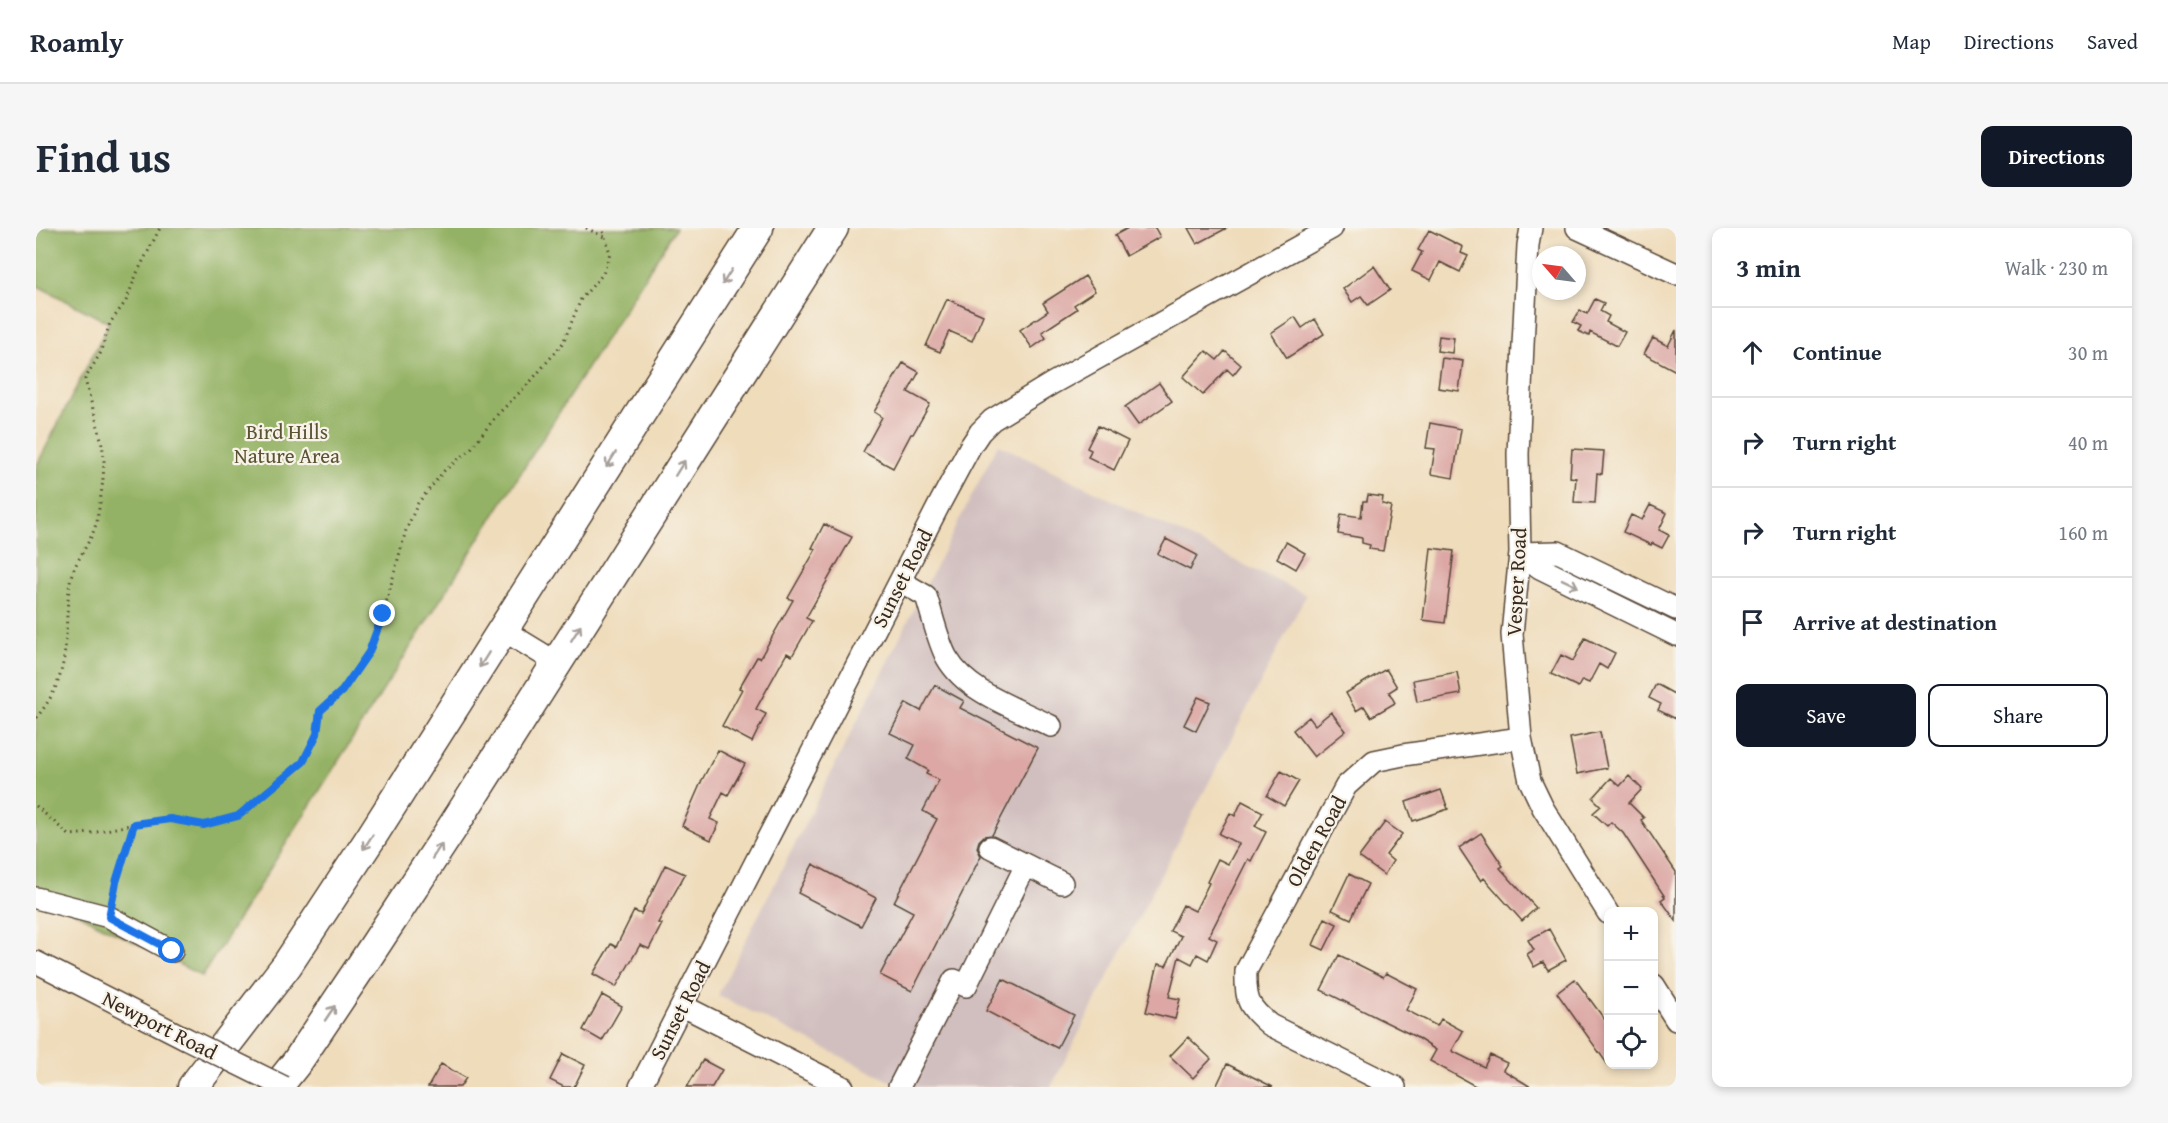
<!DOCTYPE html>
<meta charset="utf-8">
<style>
:root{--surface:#fff;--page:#f6f6f7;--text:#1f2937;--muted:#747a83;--line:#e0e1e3;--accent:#111827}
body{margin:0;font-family:"Gentium Book Plus",serif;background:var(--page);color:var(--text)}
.controls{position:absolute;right:18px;bottom:18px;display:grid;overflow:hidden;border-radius:12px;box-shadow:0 3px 9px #0003}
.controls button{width:54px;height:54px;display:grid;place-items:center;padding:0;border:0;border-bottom:2px solid var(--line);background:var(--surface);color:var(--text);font:30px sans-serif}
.compass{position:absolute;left:1496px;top:18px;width:54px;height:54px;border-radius:50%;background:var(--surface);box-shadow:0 3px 9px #0003;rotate:298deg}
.stop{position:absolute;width:18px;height:18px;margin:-14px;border:4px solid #1a73e8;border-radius:50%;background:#fff}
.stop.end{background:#1a73e8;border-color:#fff;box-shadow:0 2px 6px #0008}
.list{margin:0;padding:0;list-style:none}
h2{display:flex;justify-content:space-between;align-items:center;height:78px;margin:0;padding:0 24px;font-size:26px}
h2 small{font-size:20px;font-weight:400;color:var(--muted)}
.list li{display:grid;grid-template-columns:39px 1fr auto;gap:18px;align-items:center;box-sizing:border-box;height:90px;padding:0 24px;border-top:2px solid var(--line)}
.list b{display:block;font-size:22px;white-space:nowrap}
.list em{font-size:20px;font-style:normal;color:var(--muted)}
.actions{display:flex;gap:12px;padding:18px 24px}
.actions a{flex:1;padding:14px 0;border:2px solid var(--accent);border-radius:12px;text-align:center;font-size:21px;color:var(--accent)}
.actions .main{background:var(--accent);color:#fff}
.icon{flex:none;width:33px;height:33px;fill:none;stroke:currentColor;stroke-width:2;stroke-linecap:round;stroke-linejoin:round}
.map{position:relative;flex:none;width:1640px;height:859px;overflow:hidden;border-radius:12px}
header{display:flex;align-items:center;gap:36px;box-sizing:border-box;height:84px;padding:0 30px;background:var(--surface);border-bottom:2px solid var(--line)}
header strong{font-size:28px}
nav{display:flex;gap:33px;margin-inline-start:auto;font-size:21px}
.intro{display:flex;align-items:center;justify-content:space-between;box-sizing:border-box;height:144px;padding:0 36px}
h1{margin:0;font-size:42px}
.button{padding:15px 27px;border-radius:12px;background:var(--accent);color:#fff;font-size:21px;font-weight:700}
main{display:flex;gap:36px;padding:0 36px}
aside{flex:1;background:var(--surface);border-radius:12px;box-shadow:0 3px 9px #0003}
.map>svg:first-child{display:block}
</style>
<header>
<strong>Roamly</strong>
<nav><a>Map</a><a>Directions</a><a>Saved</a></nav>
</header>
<div class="intro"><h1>Find us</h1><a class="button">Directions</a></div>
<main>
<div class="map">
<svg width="1640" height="859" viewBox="0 0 1640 859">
<rect width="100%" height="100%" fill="#f7f3e8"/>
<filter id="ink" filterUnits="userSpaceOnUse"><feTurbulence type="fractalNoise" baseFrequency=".0167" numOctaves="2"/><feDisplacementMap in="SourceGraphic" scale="12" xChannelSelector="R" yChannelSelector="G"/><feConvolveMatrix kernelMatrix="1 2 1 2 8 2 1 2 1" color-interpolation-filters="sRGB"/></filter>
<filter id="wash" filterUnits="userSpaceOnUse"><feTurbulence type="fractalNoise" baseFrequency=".008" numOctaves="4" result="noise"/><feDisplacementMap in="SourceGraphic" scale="24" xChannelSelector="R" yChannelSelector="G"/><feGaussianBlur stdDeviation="1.35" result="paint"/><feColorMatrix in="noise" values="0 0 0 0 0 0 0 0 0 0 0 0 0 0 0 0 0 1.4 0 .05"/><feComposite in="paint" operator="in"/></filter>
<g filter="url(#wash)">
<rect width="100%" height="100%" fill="#efdcbb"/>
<path fill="#d1bfbf" d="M 962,216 L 1270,367 L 1015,859 L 866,859 L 682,767 Z"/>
<path fill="#bbcf73" stroke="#7b7c48" stroke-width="1.5" d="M 1505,327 L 1640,388 L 1640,398 L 1508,334 Z"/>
<path fill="#94b265" stroke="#686e42" stroke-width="1.5" d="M 0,0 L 640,0 L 166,748 L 0,665 L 0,239 L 73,95 L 0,57 Z"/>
<g id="blocks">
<path fill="#dca7a4" d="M 1092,0 L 1119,0 L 1124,9 L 1090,28 L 1079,7 Z
M 1152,0 L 1191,0 L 1161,16 Z
M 1393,2 L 1427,19 L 1425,25 L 1432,28 L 1424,44 L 1404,34 L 1395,52 L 1376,43 L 1386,24 L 1382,22 Z
M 1338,38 L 1354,62 L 1332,77 L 1325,68 L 1316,74 L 1307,61 Z
M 1049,48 L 1059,63 L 1038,77 L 1041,81 L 1006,104 L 1010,110 L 996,120 L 984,102 L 1012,83 L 1007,75 Z
M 911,71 L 947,87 L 936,113 L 913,103 L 904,124 L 890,118 Z
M 1559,71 L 1568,75 L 1564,83 L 1573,88 L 1570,94 L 1589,104 L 1581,118 L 1554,104 L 1553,108 L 1542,103 L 1545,98 L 1537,94 L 1544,82 L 1551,86 Z
M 1259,89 L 1266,100 L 1279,91 L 1288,106 L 1251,130 L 1235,105 Z
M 1640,102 L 1640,143 L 1608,126 L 1617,110 L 1632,118 Z
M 1403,108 L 1418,110 L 1416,125 L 1401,123 Z
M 1170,123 L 1181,132 L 1189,123 L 1205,137 L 1197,147 L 1191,141 L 1167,167 L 1147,149 Z
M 1406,130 L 1427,133 L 1423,163 L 1402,160 Z
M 867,135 L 883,144 L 872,164 L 894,176 L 877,206 L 875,206 L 857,240 L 827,224 L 846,189 L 838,184 Z
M 1123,155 L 1136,173 L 1102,197 L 1089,179 Z
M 1394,195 L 1425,201 L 1417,250 L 1395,246 L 1399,221 L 1390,220 Z
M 1062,198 L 1092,213 L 1078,242 L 1052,229 L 1055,222 L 1051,220 Z
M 1536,221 L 1568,223 L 1566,246 L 1561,245 L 1559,275 L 1538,274 L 1540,250 L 1534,249 Z
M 1332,267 L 1347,269 L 1346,276 L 1355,278 L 1347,323 L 1333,321 L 1334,317 L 1326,315 L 1326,310 L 1302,306 L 1305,286 L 1325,289 L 1327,273 L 1331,273 Z
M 1614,277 L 1631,285 L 1623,302 L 1633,307 L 1626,320 L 1616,315 L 1615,317 L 1587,304 L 1595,287 L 1606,292 Z
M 788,296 L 816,309 L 770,390 L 776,393 L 756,428 L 751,425 L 720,481 L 730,486 L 716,514 L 686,498 L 706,461 L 703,460 L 721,429 L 724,430 L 757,372 L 752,370 L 780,321 L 776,320 Z
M 1130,311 L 1161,327 L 1154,342 L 1122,326 Z
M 1250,314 L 1269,325 L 1260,341 L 1241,330 Z
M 1395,320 L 1418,323 L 1409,395 L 1387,392 Z
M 1549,410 L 1579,425 L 1571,441 L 1563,436 L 1553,455 L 1546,452 L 1542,459 L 1515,446 L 1525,427 L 1537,433 Z
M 1350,441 L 1361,459 L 1353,464 L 1359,475 L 1335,489 L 1328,478 L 1320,483 L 1310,465 Z
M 1421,444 L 1425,466 L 1381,474 L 1377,452 Z
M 1620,456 L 1640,467 L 1640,491 L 1622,482 L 1625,476 L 1613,470 Z
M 899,457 L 928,473 L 924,480 L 1002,520 L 956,607 L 948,608 L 943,613 L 941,620 L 945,628 L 876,763 L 844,747 L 877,684 L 858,674 L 901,591 L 887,583 L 903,552 L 890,546 L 892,542 L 872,531 L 879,517 L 854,505 L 870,475 L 885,483 Z
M 1162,469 L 1174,474 L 1160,503 L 1148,497 Z
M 1295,484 L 1310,503 L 1278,529 L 1257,502 L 1273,489 L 1279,497 Z
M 1564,504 L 1571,540 L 1541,546 L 1534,510 Z
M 682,522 L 709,536 L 692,567 L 687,564 L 674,591 L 683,595 L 675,612 L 646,598 L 666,552 Z
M 1245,543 L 1263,553 L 1248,578 L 1231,568 Z
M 1593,548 L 1606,561 L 1593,575 L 1608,590 L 1605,592 L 1640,644 L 1640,693 L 1625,672 L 1629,669 L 1587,605 L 1575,594 L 1571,598 L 1557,585 L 1565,578 L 1557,570 L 1575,550 L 1584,558 Z
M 1405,562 L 1412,581 L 1377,593 L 1370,574 Z
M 1206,573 L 1227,584 L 1219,598 L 1230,604 L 1215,633 L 1212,631 L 1173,708 L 1181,712 L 1172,732 L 1161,726 L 1156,736 L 1143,729 L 1133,769 L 1144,771 L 1139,791 L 1110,784 L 1122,736 L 1130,738 L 1145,708 L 1134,703 L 1147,677 L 1159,683 L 1173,655 L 1171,654 L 1182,631 L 1192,636 L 1203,616 L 1183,606 L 1194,585 L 1199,588 Z
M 1349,594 L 1366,606 L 1350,627 L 1357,633 L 1348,647 L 1323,629 Z
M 1445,605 L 1467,638 L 1464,640 L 1500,680 L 1486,693 L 1448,650 L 1445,653 L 1423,620 Z
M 777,636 L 840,670 L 825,698 L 762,665 Z
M 629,637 L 649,646 L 622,695 L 626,696 L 613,721 L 604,717 L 580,759 L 557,746 L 575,716 L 580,719 L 598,683 L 605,686 Z
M 1313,646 L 1332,656 L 1315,691 L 1296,682 Z
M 1289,690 L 1301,696 L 1288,722 L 1277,717 Z
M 1513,701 L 1530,732 L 1512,742 L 1507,734 L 1498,739 L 1491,726 L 1498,722 L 1492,712 Z
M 1303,727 L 1347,749 L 1350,745 L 1381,761 L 1370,782 L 1401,798 L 1405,791 L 1427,803 L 1416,823 L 1448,839 L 1454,827 L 1471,835 L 1467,842 L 1495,859 L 1441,859 L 1394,833 L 1400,822 L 1378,808 L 1285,762 Z
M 967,751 L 1038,787 L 1021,820 L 950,783 Z
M 1539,751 L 1572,796 L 1572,837 L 1521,765 Z
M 566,767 L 586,778 L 566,813 L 547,802 Z
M 1152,809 L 1175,831 L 1157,850 L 1134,828 Z
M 527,826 L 549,837 L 538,859 L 528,859 L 514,852 Z
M 667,832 L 686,842 L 676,859 L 651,859 Z
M 405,836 L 430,850 L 424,859 L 392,859 Z
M 1191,836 L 1237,859 L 1180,859 Z"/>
</g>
</g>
<g filter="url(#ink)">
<use href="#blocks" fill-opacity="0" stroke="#564536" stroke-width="1.5"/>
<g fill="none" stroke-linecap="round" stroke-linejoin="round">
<defs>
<path id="minor" d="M 1495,0 L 1492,17 L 1487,117 L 1482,226 L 1484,325 L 1476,406 L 1485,510 L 1494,553 L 1507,580 L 1572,685
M 1541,0 L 1640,46
M 1484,325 L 1504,340 L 1640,407
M 1484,325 L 1522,324 L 1640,381
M 864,353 L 890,368 C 896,386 902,414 911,430 C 931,465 980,480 1015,498
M 467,402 L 521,435
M 954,619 L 990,637
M 0,670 L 73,689 L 136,723
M 0,734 L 149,810
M 1618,757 L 1640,792
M 647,778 L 807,859
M 604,859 L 904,275 L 934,219 L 944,204 L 956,192 L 1015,156 L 1296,0
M 863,859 L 918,752 L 930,758 L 990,637 L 1026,655
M 1359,859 L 1234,797 C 1212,779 1209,772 1210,743 L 1310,558 L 1338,533 L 1367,527 L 1485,510"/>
<path id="highway" d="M 157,859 L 251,737 L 334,611 L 722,0
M 241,859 L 261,834 L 324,740 L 416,600 L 797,0"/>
</defs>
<use href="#minor" stroke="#564536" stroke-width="24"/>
<use href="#highway" stroke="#564536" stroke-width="33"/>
<path stroke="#564536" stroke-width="3" stroke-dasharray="1.5 4.5" stroke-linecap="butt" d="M 550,0 L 570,10
M 0,490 C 39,444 26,407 34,354 C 36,337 55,315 60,296 C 64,278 68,249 68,232 C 67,209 54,174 49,151 L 64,126 L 74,95 L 90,73 L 101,45 L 124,0
M 0,578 L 33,607 L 56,605 L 98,596 L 134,591 L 168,597 L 202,588 L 267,534 L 281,506 L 284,483 L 306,463 L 333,424 L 347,386 L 370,302 L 382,275 L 408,243 L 434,222 L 461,187 L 495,153 L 527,115 L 545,71 L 567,46 L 574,25 L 566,0
M 77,673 L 80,654 L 98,596"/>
<use href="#minor" stroke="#fff" stroke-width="21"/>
<use href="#highway" stroke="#fff" stroke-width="30"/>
<defs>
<path id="minor-bridge" d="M 149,810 L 248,859"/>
</defs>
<use href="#minor-bridge" stroke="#564536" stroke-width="24" stroke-linecap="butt"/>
<use href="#minor-bridge" stroke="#fff" stroke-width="21"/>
</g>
<defs><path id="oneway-shaft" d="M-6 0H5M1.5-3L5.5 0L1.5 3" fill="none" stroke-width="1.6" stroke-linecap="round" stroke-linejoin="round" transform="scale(1.5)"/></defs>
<g stroke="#a79f9a">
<use href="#oneway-shaft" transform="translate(691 49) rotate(122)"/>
<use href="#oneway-shaft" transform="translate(575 232) rotate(122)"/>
<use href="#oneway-shaft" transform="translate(644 240) rotate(-58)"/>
<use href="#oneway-shaft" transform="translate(1534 355) rotate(26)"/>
<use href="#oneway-shaft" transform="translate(540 405) rotate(-58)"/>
<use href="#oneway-shaft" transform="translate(448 432) rotate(122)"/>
<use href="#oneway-shaft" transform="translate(332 614) rotate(123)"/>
<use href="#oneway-shaft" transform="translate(401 623) rotate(-57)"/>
<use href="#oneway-shaft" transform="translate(294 785) rotate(-56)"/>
</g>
</g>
<g fill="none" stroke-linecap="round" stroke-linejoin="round" filter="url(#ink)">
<path stroke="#1a73e8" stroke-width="8" d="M 136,723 L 73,689 L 80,654 L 98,596 L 134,591 L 168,597 L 202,588 L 267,534 L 281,506 L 284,483 L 306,463 L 333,424 L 347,386"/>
</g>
<g text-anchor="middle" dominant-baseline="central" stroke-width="4.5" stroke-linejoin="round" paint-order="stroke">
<g font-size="21" fill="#5b5333" stroke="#f7f3e8">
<text x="251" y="203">Bird Hills<tspan x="251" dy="24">Nature Area</tspan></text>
</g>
<g font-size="21" fill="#3b2a1e" stroke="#f7f3e8">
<text transform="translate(866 350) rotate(-63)">Sunset Road</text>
<text transform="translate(1480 354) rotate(-87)">Vesper Road</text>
<text transform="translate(1280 613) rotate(-61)">Olden Road</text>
<text transform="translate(644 782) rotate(-63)">Sunset Road</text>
<text transform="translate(124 797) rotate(27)">Newport Road</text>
</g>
</g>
</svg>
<div class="controls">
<button>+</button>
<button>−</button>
<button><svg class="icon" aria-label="locate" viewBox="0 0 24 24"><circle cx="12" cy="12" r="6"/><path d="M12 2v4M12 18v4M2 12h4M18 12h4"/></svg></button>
</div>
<svg class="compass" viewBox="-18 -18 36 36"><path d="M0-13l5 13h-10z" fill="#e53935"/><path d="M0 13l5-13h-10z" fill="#747a83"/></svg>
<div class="stop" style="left:136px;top:723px"></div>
<div class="stop end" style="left:347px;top:386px"></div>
</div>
<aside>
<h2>3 min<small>Walk · 230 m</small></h2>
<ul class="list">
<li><svg class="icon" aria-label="ahead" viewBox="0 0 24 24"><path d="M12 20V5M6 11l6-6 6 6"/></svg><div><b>Continue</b></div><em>30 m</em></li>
<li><svg class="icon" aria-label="right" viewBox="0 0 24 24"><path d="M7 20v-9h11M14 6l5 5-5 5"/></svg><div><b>Turn right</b></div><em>40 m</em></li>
<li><svg class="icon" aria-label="right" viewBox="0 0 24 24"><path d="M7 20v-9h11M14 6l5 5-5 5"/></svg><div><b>Turn right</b></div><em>160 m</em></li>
<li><svg class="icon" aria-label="arrive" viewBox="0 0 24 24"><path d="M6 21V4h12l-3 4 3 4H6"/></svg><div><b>Arrive at destination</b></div></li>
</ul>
<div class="actions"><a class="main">Save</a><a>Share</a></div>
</aside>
</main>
